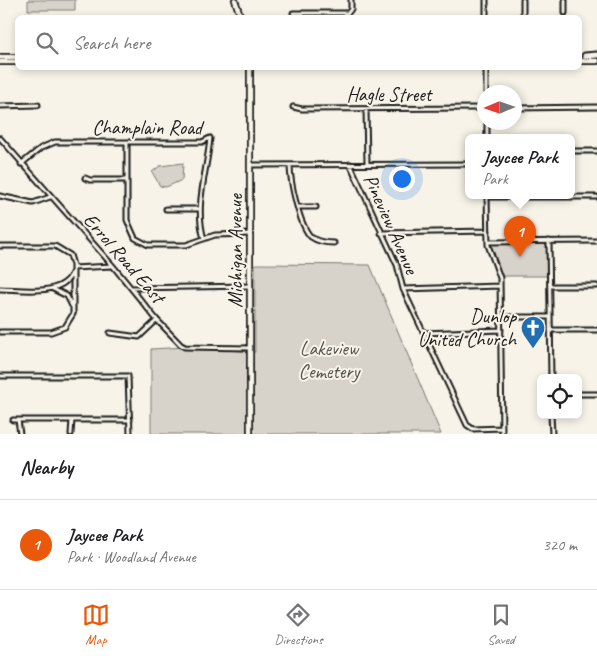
<!DOCTYPE html>
<meta charset="utf-8">
<style>
:root{--surface:#fff;--page:#f2f2f2;--text:#202124;--muted:#757577;--line:#e0e0e0;--accent:#ea580c}
body{margin:0;font-family:Caveat,sans-serif;background:var(--page);color:var(--text)}
.controls{position:absolute;right:15px;bottom:15px;display:grid;overflow:hidden;border-radius:8px;box-shadow:0 2px 8px #0003}
.controls button{width:45px;height:45px;display:grid;place-items:center;padding:0;border:0;border-bottom:1px solid var(--line);background:var(--surface);color:var(--text);font:25px sans-serif}
.compass{position:absolute;left:477px;top:85px;width:45px;height:45px;border-radius:50%;background:var(--surface);box-shadow:0 2px 8px #0003;rotate:268deg}
.you{position:absolute;left:401px;top:178px;width:18px;height:18px;margin:-12px;border:4px solid #fff;border-radius:50%;background:#1a73e8;box-shadow:0 0 0 8px #1a73e833}
.badge{display:grid;place-items:center;width:32px;height:32px;border-radius:50%;background:var(--accent);color:#fff;font-size:16px;font-weight:700}
.pin{position:absolute;translate:-50% -41px;filter:drop-shadow(0 1px 2px #0008)}
.pin::after{content:'';position:absolute;top:26px;width:18px;height:15px;background:inherit;clip-path:polygon(0 0,100% 0,50% 100%)}
.popup{position:absolute;left:465px;top:134px;width:110px;height:65px;box-sizing:border-box;display:grid;place-content:center;border-radius:8px;background:var(--surface);filter:drop-shadow(0 1px 4px #0005);font-size:16px;white-space:nowrap;color:var(--muted)}
.popup b{font-size:19px;color:var(--text)}
.popup::after{content:'';position:absolute;left:50%;top:100%;margin-left:-10px;border:10px solid transparent;border-top-color:var(--surface)}
.list{margin:0;padding:0;list-style:none}
h2{display:flex;justify-content:space-between;align-items:center;height:65px;margin:0;padding:0 20px;font-size:21px}
h2 small{font-size:16px;font-weight:400;color:var(--muted)}
.list li{display:grid;grid-template-columns:32px 1fr auto;gap:15px;align-items:center;box-sizing:border-box;height:90px;padding:0 20px;border-top:1px solid var(--line)}
.list b{display:block;font-size:19px;white-space:nowrap}
.list p{margin:0;font-size:16px;white-space:nowrap;color:var(--muted)}
.list em{font-size:16px;font-style:normal;color:var(--muted)}
.icon{flex:none;width:28px;height:28px;fill:none;stroke:currentColor;stroke-width:2;stroke-linecap:round;stroke-linejoin:round}
.map{position:relative;flex:none;width:597px;height:434px;overflow:hidden}
.search{position:absolute;background:var(--surface);box-shadow:0 2px 8px #0003;left:15px;right:15px;top:15px;height:55px;display:flex;align-items:center;gap:12px;box-sizing:border-box;padding:0 18px;border-radius:8px;color:var(--muted);font-size:19px}
.sheet{height:155px;background:var(--surface)}
nav{display:flex;justify-content:space-around;align-items:center;box-sizing:border-box;height:70px;border-top:1px solid var(--line);background:var(--surface);font-size:14px;color:var(--muted)}
nav a{display:grid;justify-items:center;gap:2px}
nav .on{color:var(--accent)}
.map>svg:first-child{display:block}
</style>
<div class="map">
<svg width="597" height="434" viewBox="0 0 597 434">
<rect width="100%" height="100%" fill="#f7f3e8"/>
<filter id="ink" filterUnits="userSpaceOnUse"><feTurbulence type="fractalNoise" baseFrequency=".02" numOctaves="2"/><feDisplacementMap in="SourceGraphic" scale="10" xChannelSelector="R" yChannelSelector="G"/><feConvolveMatrix kernelMatrix="1 2 1 2 8 2 1 2 1" color-interpolation-filters="sRGB"/></filter>
<g filter="url(#ink)">
<path fill="#d7d3cb" stroke="#7a7874" d="M 28,0 L 75,0 L 75,10 L 28,10 Z
M 183,163 L 182,180 L 166,187 L 160,186 L 152,172 L 160,166 Z
M 548,242 L 548,276 L 500,276 L 489,243 Z
M 255,264 L 370,265 L 441,434 L 151,434 L 151,349 L 185,347 L 255,352 Z"/>
<g fill="none" stroke-linecap="round" stroke-linejoin="round">
<defs>
<path id="minor" d="M 486,0 L 486,18
M 523,0 L 523,12
M 293,13 L 348,13 L 351,9 L 351,0
M 565,13 L 565,0
M 486,68 L 486,92
M 0,106 L 38,105
M 293,107 L 302,109 L 484,108
M 514,108 L 597,107
M 366,109 L 367,164
M 487,122 L 487,138
M 0,138 L 113,266 L 157,320 L 181,345 L 185,347 L 250,348
M 127,142 L 127,220 L 135,238 L 148,245 L 186,245 L 215,235 L 250,234
M 571,151 L 597,151
M 21,164 L 41,148 L 55,142 L 202,142 L 210,138 C 207,173 194,205 204,239
M 350,164 L 397,265 L 403,289 L 467,425 L 473,429 L 502,428
M 250,165 L 469,164
M 290,165 C 290,181 299,225 311,237 C 318,242 326,243 334,243
M 85,178 L 90,180 L 126,180
M 0,196 L 33,203 L 50,197
M 487,196 L 488,245 L 500,278 L 502,434
M 487,197 L 597,197
M 299,207 L 316,207
M 166,209 L 200,209
M 381,233 L 488,231
M 549,241 L 551,378
M 488,242 L 597,241
M 0,246 L 55,246 L 70,255 L 73,265 L 73,314 L 65,327 L 51,332 L 0,332
M 73,268 L 112,266
M 550,286 L 597,286
M 131,288 L 250,286
M 0,289 C 21,289 62,297 72,273
M 53,289 L 67,296 L 72,306
M 403,289 L 500,286
M 500,317 L 550,317
M 550,330 L 597,330
M 110,333 L 139,337 L 157,320
M 424,333 L 501,330
M 0,376 L 128,376 L 130,434
M 578,394 L 597,394
M 551,415 L 552,434
M 13,420 L 130,420
M 18,420 L 20,434
M 71,434 L 72,420"/>
<path id="major" d="M 235,0 L 241,18
M 0,57 L 18,57
M 580,61 L 597,61
M 0,62 L 18,62
M 250,434 L 250,68"/>
<path id="highway" d="M 585,56 L 597,55"/>
</defs>
<use href="#minor" stroke="#1c1c1c" stroke-width="7"/>
<use href="#major" stroke="#1c1c1c" stroke-width="8"/>
<use href="#highway" stroke="#1c1c1c" stroke-width="9"/>
<use href="#minor" stroke="#f7f3e8" stroke-width="3"/>
<use href="#major" stroke="#f7f3e8" stroke-width="4.5"/>
<use href="#highway" stroke="#f7f3e8" stroke-width="5"/>
</g>
</g>
<defs>
<symbol id="church-pin" viewBox="-11 -11 22 30"><path d="M0 17L-7.5 6A9.5 9.5 0 1 1 7.5 6Z" fill="#1f6fb2" stroke="#f7f3e8"/><path d="M-1.2-6h2.4v3.5h3.3v2.4h-3.3V6h-2.4V-.1h-3.3v-2.4h3.3Z" fill="#fff"/></symbol>
</defs>
<g fill-rule="evenodd">
<use href="#church-pin" x="519" y="314" width="28" height="38"/>
</g>
<g text-anchor="middle" dominant-baseline="central" stroke-width="4" stroke-linejoin="round" paint-order="stroke">
<g font-size="20" fill="#1c1c1c" stroke="#f7f3e8">
<text x="389" y="94">Hagle Street</text>
<text x="147" y="127">Champlain Road</text>
<text transform="translate(391 224) rotate(66)">Pineview Avenue</text>
<text transform="translate(235 251) rotate(-90)">Michigan Avenue</text>
<text transform="translate(124 258) rotate(49)">Errol Road East</text>
</g>
<g font-size="20" fill="#1c1c1c" stroke="#f7f3e8" text-anchor="end">
<text x="516" y="316">Dunlop<tspan x="516" dy="23">United Church</tspan></text>
</g>
<g font-size="20" fill="#545351" stroke="#f7f3e8">
<text x="329" y="348">Lakeview<tspan x="329" dy="23">Cemetery</tspan></text>
</g>
</g>
</svg>
<div class="controls">
<button><svg class="icon" aria-label="locate" viewBox="0 0 24 24"><circle cx="12" cy="12" r="6"/><path d="M12 2v4M12 18v4M2 12h4M18 12h4"/></svg></button>
</div>
<svg class="compass" viewBox="-18 -18 36 36"><path d="M0-13l5 13h-10z" fill="#e53935"/><path d="M0 13l5-13h-10z" fill="#757577"/></svg>
<div class="you"></div>
<div class="pin badge" style="left:520px;top:257px">1</div>
<div class="popup"><b>Jaycee Park</b>Park</div>
<div class="search"><svg class="icon" aria-label="search" viewBox="0 0 24 24"><circle cx="10" cy="10" r="6"/><path d="M15 15l6 6"/></svg>Search here</div>
</div>
<section class="sheet">
<h2>Nearby<small></small></h2>
<ul class="list">
<li><span class="badge">1</span><div><b>Jaycee Park</b><p>Park · Woodland Avenue</p></div><em>320 m</em></li>
</ul>
</section>
<nav>
<a class="on"><svg class="icon" aria-label="map" viewBox="0 0 24 24"><path d="M3 6l6-2 6 2 6-2v14l-6 2-6-2-6 2zM9 4v14M15 6v14"/></svg>Map</a>
<a><svg class="icon" aria-label="directions" viewBox="0 0 24 24"><path d="M12 3l9 9-9 9-9-9zM9 14v-3h6M13 9l2 2-2 2"/></svg>Directions</a>
<a><svg class="icon" aria-label="saved" viewBox="0 0 24 24"><path d="M7 4h10v16l-5-4-5 4z"/></svg>Saved</a>
</nav>
